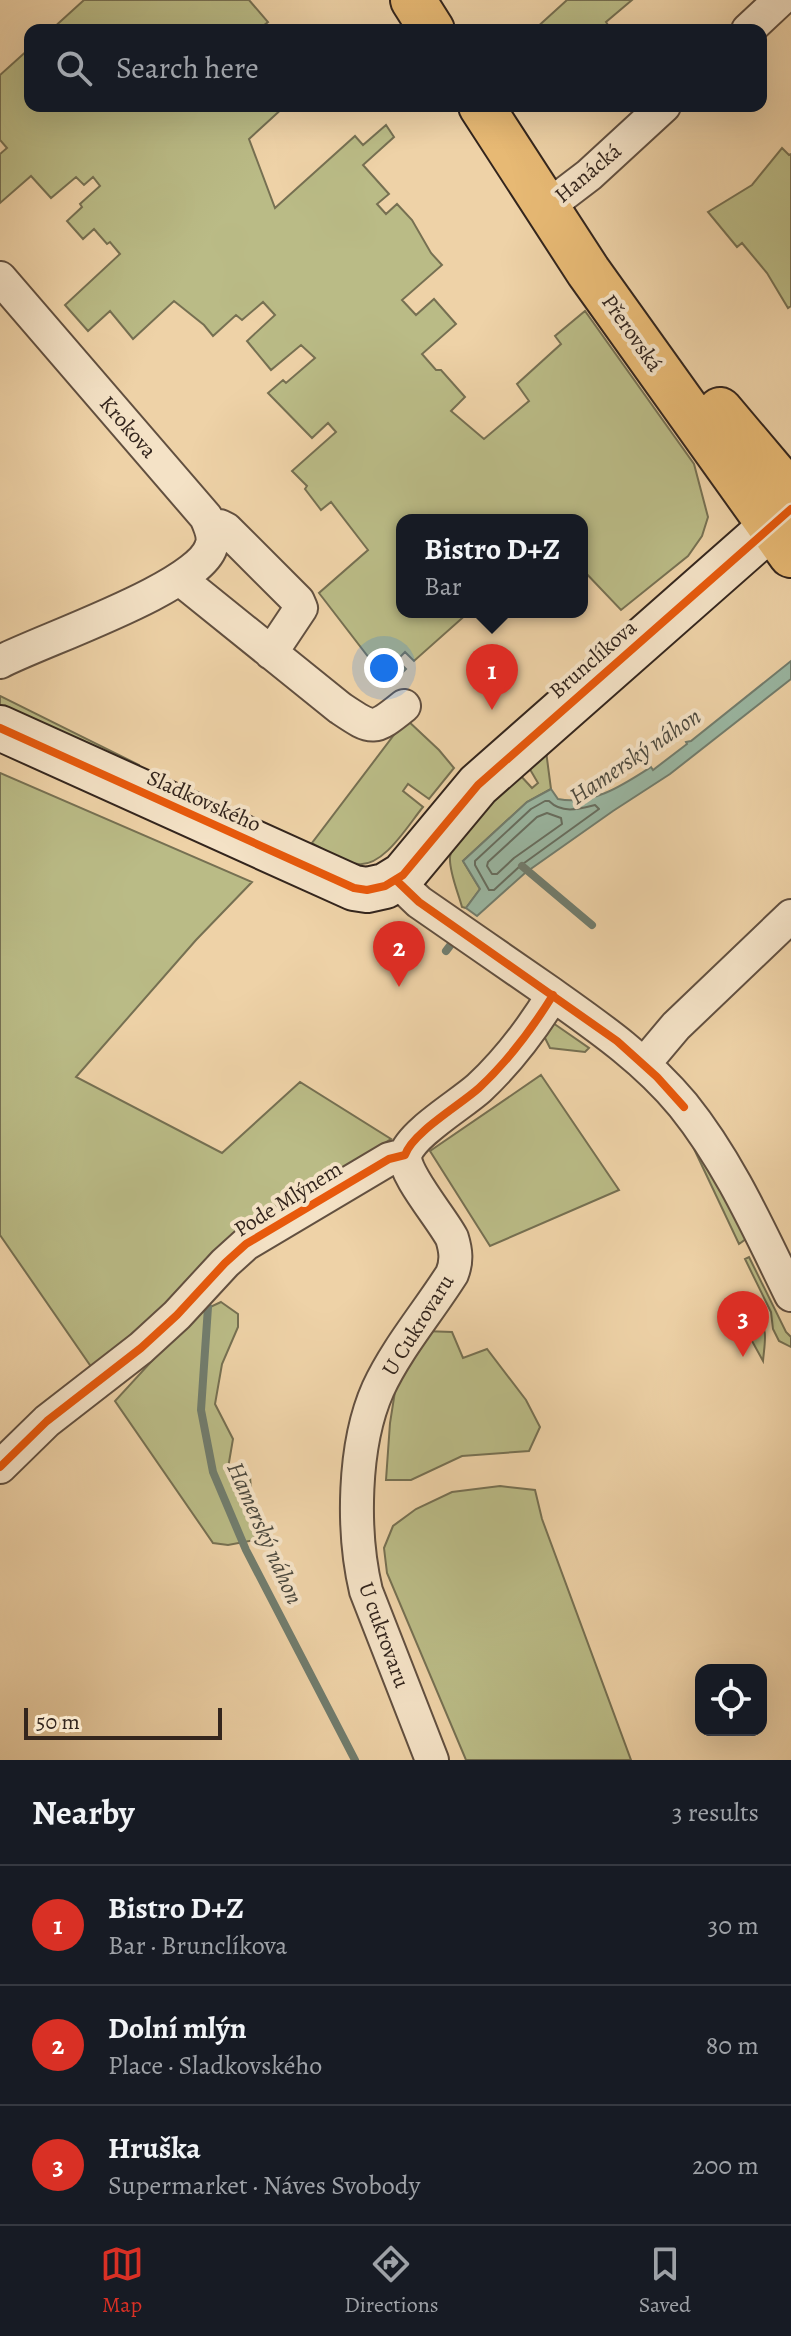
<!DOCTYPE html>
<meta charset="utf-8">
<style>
:root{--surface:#171b24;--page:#20242c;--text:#f1f3f6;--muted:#9ea1a6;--line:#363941;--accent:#d93025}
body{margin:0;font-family:Alegreya,serif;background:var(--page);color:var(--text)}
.controls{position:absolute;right:24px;bottom:24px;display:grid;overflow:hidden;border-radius:16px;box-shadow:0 8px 32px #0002}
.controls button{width:72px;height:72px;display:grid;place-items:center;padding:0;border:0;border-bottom:2px solid var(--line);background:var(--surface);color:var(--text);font:40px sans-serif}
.scale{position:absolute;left:24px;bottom:20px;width:198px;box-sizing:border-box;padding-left:8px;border:4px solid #33251d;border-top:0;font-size:22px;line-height:28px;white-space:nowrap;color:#33251d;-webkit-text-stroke:6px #f4e2c6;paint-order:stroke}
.you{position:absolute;left:384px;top:668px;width:28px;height:28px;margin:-20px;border:6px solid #fff;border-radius:50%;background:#1a73e8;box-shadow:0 0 0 12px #1a73e833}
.badge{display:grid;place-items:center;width:52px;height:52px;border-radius:50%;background:var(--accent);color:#fff;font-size:26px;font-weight:700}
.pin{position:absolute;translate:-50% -66px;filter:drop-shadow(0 2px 4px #0008)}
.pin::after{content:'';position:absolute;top:42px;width:28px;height:24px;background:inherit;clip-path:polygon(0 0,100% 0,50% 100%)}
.popup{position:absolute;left:396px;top:514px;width:192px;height:104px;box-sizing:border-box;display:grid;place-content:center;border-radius:16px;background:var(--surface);filter:drop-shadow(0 2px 6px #0005);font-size:26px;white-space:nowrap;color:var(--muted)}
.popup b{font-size:30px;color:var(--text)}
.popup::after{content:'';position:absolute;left:50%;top:100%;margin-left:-16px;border:16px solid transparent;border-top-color:var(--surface)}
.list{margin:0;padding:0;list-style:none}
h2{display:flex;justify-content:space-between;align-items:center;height:104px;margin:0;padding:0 32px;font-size:34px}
h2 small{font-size:26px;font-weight:400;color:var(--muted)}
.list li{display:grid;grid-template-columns:52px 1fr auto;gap:24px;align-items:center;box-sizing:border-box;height:120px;padding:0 32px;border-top:2px solid var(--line)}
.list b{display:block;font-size:30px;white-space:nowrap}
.list p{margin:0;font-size:26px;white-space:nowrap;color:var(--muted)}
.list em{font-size:26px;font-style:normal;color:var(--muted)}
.icon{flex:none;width:44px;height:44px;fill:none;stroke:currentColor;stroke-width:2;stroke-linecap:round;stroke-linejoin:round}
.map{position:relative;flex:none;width:791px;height:1760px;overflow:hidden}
.search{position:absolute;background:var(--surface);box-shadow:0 8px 32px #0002;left:24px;right:24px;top:24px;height:88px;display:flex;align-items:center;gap:20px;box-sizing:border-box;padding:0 28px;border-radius:16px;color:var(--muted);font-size:30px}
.sheet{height:464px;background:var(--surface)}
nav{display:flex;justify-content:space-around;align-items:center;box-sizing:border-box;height:112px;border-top:2px solid var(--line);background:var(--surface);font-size:22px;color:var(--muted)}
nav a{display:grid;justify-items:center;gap:4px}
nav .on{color:var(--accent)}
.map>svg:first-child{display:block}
</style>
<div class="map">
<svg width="791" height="1760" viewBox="0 0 791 1760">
<rect width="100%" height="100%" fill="#eed2a7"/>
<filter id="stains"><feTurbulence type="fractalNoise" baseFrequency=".0025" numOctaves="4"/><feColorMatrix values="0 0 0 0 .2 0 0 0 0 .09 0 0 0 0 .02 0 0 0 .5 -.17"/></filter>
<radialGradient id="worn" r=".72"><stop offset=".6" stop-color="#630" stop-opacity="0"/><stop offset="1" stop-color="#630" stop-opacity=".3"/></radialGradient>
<path fill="#babb86" stroke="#767052" stroke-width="2" d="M 84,0 L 249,0 L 268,22 L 258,30 L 51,30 Z
M 567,0 L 632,0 L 606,22 L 610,28 L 608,30 L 534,30 Z
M 30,48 L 30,106 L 285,106 L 249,139 L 275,208 L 355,136 L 363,145 L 386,125 L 394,137 L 363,165 L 389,194 L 377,204 L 386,214 L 397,204 L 412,220 L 431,253 L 442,265 L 402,300 L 416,315 L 434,299 L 456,324 L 422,354 L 436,370 L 441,370 L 465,397 L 451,411 L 484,439 L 529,401 L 517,384 L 561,344 L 555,336 L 585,311 L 694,464 L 708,517 L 702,536 L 688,556 L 621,610 L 582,569 L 582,520 L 402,520 L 402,612 L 469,612 L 414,661 L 405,652 L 397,660 L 406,669 L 393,682 L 379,664 L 373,663 L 319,593 L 368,550 L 331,502 L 321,510 L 305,489 L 307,486 L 292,471 L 336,432 L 328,423 L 312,438 L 268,393 L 283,380 L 286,383 L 315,358 L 301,345 L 271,370 L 247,341 L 275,315 L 263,302 L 242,320 L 236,315 L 213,336 L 204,325 L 174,301 L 133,339 L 110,311 L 88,331 L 65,305 L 120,254 L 110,242 L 107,244 L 94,229 L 83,239 L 67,221 L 82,207 L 80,204 L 100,186 L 93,177 L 84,185 L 76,177 L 51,198 L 31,176 L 0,203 L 0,154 L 7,148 L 0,140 L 0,75 Z
M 782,148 L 789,155 L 791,154 L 791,306 L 788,308 L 767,273 L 742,243 L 737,247 L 708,212 L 752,185 Z
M 0,696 L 139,765 L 138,769 L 0,714 Z
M 406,719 L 439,750 L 454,768 L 429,799 L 408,784 L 403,791 L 423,807 C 408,825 384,867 358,864 C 342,862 326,851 312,843 Z
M 546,751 L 551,789 L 527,802 L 463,861 L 480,889 L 466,908 L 462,907 C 458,892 449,872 450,857 C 451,838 505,790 520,775 L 532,788 L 538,783 L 528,766 Z
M 0,773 L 252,882 L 196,940 L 76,1077 L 222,1153 L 300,1082 L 391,1139 L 245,1227 L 154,1315 L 92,1368 L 0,1235 Z
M 553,1023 L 589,1048 L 585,1052 L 550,1048 L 543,1034 Z
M 541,1075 L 619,1190 L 490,1246 L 430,1151 Z
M 687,1134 L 718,1181 L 746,1239 L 739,1244 Z
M 749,1257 L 786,1332 L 791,1337 L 791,1347 L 779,1341 L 773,1329 L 771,1312 L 745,1259 Z
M 221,1302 L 238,1314 L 238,1327 L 222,1364 L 215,1404 L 233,1439 L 227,1474 L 250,1477 L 255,1540 L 228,1545 L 213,1543 L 115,1401 L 195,1314 Z
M 758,1312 C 768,1333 765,1339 763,1361 L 741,1321 Z
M 424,1331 L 452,1332 L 463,1358 L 487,1349 L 526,1400 L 540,1427 L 529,1451 L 462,1456 L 411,1480 L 386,1480 L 390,1423 L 396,1385 Z
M 500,1486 L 535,1490 L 542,1519 L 631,1760 L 466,1760 L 387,1573 L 384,1548 L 393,1526 L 416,1509 L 452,1492 Z"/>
<path fill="#9ab8a4" stroke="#717d6e" stroke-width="2" d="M 791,661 L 791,679 L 670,774 L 613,811 L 525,873 L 477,916 L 466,908 L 480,889 L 463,861 L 527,802 L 551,789 L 558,799 C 592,806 623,785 651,767 L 653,770 L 687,744 L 686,742 L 691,741 Z"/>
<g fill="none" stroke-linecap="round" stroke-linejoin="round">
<path stroke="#666e60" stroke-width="2" d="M 545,801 L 549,801 C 562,814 579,809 595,805 L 599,809 L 520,866 L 494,890 L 489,890 L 475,865 L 475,861 L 531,809 Z
M 547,813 L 561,818 L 562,824 L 514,858 L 497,874 L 492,874 L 487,866 L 488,862 L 537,817 Z"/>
<path stroke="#717d6e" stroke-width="8" d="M 522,866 L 592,925
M 446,951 L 452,943
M 208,1307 L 201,1410 L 213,1472 L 246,1550 L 355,1760"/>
<defs>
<path id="street" d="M 748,30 L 780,0
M 547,207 L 589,175 L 664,106
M 0,278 L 206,517 C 210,526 215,538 211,547 C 198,588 42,640 0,662
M 210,527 L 220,526 L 226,529 L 298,601 L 301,608 L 271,653
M 180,579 L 340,708 C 373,730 373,731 404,706
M 396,880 L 419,902 C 462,932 506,962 549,992 C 597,1026 645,1059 683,1105 C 729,1162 759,1230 791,1295
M 644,1064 L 676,1026 L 791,916
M 405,1155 C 404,1175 441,1217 452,1238 C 456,1251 457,1261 452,1274 C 428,1312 397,1348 378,1389 C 353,1445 352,1532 366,1591 L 432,1760
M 0,1467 L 47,1421 L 141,1348 L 177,1315 L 225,1263 L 246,1244 L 389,1159 L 405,1155 C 412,1133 460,1105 479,1088 C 508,1061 532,1029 553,995"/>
<path id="secondary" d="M 0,728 L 354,888 L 367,890 L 385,886 L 403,875 L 478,785 L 791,509"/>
<path id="primary" d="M 413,0 L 432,30
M 481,106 L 588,271 L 791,555
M 720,410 L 791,494"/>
</defs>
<use href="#street" stroke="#625040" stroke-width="36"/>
<use href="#secondary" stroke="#33251d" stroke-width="48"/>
<use href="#primary" stroke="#33251d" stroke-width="48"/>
<use href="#street" stroke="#f4e2c6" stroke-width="32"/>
<use href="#secondary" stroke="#f4e2c6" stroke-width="44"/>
<use href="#primary" stroke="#e7b974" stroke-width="44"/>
<defs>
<path id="cycleway" d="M 0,728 L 354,888 L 367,890 L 385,886 L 403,875 L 478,785 L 791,509
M 396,880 L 419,902 L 617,1041 L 657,1077 L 684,1107
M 0,1467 L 47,1421 L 141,1348 L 177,1315 L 225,1263 L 246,1244 L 389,1159 L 405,1155 C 412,1133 460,1105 479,1088 C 508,1061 532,1029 553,995"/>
</defs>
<use href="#cycleway" stroke="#f4e2c6" stroke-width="13"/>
<use href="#cycleway" stroke="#e8590c" stroke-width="8"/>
</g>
<g text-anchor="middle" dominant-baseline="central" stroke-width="8" stroke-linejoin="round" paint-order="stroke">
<g font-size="22" fill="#33251d" stroke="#f4e2c6">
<text transform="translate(588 173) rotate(-40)">Hanácká</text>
<text transform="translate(632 333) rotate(55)">Přerovská</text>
<text transform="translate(128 427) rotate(49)">Krokova</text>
<text transform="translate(593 659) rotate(-41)">Brunclíkova</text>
<text transform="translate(204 801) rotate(24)">Sladkovského</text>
<text transform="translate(288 1199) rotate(-32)">Pode Mlýnem</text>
<text transform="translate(418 1325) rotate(-58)">U Cukrovaru</text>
<text transform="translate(384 1635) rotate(70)">U cukrovaru</text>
</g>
<g font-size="24" font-style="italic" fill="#4d4a3f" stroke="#f4e2c6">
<text transform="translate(635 756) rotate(-34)">Hamerský náhon</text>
<text transform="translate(265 1533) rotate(66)">Hamerský náhon</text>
</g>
</g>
<rect width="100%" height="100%" filter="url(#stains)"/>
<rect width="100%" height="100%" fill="url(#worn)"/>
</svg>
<div class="controls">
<button><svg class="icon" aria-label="locate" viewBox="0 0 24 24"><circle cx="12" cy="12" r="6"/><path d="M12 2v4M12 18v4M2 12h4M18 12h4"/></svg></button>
</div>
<div class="scale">50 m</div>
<div class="you"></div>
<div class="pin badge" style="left:492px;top:710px">1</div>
<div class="popup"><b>Bistro D+Z</b>Bar</div>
<div class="pin badge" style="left:399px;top:987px">2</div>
<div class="pin badge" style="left:743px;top:1357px">3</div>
<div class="search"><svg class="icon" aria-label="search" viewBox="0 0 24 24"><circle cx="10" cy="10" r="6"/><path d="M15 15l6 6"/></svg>Search here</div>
</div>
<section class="sheet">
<h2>Nearby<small>3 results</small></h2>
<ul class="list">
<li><span class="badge">1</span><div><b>Bistro D+Z</b><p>Bar · Brunclíkova</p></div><em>30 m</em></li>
<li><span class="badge">2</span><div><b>Dolní mlýn</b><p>Place · Sladkovského</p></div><em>80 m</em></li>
<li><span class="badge">3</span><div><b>Hruška</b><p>Supermarket · Náves Svobody</p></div><em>200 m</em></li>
</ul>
</section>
<nav>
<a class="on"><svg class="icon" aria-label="map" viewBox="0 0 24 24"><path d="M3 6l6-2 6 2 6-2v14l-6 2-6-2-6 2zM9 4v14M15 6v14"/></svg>Map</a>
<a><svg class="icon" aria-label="directions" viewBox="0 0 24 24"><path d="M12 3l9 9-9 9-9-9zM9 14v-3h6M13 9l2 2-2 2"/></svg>Directions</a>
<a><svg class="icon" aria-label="saved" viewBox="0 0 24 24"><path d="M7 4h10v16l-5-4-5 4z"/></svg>Saved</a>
</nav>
